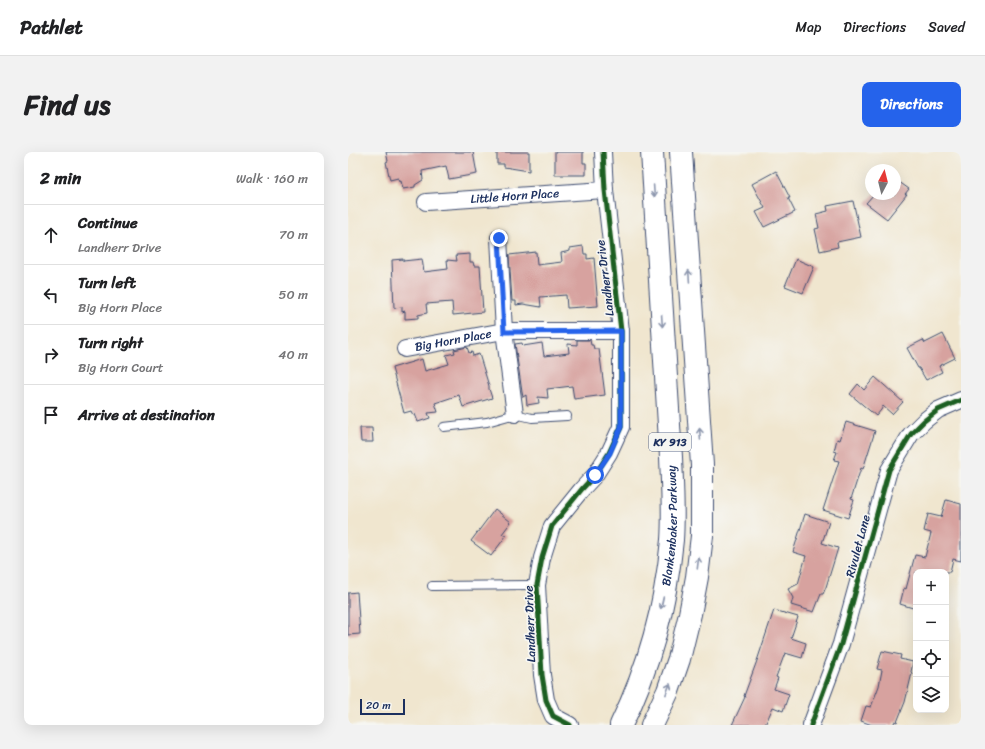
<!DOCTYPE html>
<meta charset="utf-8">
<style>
:root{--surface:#fff;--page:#f2f2f2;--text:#202124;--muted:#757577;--line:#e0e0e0;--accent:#2563eb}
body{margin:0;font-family:Sriracha,sans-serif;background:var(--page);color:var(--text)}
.controls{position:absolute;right:12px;bottom:12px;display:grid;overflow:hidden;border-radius:8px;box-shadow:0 4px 16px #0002}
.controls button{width:36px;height:36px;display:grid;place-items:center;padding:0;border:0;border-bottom:1px solid var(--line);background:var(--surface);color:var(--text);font:20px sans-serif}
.compass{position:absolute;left:517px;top:12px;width:36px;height:36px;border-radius:50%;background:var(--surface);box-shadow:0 4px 16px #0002;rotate:7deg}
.scale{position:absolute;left:12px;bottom:10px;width:45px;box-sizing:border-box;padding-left:4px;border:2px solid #1b2f5e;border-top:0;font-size:11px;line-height:14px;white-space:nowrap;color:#1b2f5e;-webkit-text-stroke:3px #f6f6f2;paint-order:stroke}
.stop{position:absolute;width:12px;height:12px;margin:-9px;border:3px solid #2563eb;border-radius:50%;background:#fff}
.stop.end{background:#2563eb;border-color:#fff;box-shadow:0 1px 4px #0008}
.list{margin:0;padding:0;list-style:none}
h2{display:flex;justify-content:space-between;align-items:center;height:52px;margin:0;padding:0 16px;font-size:17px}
h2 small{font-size:13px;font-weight:400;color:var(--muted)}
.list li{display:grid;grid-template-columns:26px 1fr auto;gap:12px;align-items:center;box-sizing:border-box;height:60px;padding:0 16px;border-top:1px solid var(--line)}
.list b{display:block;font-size:15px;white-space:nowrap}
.list p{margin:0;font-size:13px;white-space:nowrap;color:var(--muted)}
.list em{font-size:13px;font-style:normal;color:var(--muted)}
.icon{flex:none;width:22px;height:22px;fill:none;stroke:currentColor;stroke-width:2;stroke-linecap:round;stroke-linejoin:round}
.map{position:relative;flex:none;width:613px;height:573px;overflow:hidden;border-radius:8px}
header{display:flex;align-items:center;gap:24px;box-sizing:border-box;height:56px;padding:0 20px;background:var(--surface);border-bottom:1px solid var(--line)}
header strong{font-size:19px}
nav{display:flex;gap:22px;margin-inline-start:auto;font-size:14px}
.intro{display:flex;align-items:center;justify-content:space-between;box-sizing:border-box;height:96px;padding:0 24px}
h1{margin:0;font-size:28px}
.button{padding:10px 18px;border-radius:8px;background:var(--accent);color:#fff;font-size:14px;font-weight:700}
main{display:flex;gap:24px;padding:0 24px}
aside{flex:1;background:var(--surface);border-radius:8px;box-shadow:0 4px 16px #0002}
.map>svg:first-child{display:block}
</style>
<header>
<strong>Pathlet</strong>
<nav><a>Map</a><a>Directions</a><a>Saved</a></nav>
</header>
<div class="intro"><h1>Find us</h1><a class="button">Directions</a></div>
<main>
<aside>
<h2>2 min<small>Walk · 160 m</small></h2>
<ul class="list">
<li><svg class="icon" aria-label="ahead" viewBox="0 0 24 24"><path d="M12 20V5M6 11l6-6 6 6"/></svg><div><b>Continue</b><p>Landherr Drive</p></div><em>70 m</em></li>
<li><svg class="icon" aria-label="left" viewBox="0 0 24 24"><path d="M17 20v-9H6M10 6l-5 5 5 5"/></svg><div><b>Turn left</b><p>Big Horn Place</p></div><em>50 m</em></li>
<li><svg class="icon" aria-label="right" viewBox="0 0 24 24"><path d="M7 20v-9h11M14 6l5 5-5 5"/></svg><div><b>Turn right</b><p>Big Horn Court</p></div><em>40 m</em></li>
<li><svg class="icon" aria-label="arrive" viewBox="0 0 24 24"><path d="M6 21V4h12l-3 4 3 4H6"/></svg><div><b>Arrive at destination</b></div></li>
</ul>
</aside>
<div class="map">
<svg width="613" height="573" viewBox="0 0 613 573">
<rect width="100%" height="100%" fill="#f6f6f2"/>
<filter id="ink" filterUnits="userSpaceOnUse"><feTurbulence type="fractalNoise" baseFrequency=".025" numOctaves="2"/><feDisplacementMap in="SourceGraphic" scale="8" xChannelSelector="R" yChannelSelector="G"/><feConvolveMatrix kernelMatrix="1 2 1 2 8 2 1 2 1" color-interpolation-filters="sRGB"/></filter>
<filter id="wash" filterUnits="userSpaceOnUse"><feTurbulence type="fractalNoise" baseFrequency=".012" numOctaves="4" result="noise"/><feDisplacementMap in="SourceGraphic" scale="16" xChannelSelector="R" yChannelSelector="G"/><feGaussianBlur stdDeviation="0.9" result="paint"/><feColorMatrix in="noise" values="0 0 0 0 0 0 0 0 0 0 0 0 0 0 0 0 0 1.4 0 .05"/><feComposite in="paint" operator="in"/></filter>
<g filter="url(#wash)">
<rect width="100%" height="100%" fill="#f0e6cf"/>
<g id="blocks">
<path fill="#d7a29f" d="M 38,0 L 125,0 L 129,22 L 101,27 L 98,14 L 74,19 L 75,28 L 67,33 L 67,35 L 55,37 L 53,29 L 51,30 L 50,26 L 42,28 L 38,10 L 40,9 Z
M 149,0 L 181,0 L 181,19 L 156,15 L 156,12 L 149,12 Z
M 207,0 L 235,0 L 235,11 L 238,11 L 238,23 L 207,23 Z
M 428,19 L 442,46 L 440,46 L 447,60 L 416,75 L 408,60 L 417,56 L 404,32 Z
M 547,27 L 561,37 L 557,42 L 559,42 L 539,67 L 518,51 L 526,42 L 547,42 Z
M 505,49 L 513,85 L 489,90 L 490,95 L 472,99 L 467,77 L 471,76 L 468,62 L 480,59 L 479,54 Z
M 235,94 L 236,102 L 239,102 L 239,107 L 246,106 L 250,154 L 219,156 L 218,143 L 192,145 L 193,155 L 175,152 L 168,153 L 168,149 L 164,149 L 161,103 L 188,100 L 189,113 L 214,110 L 213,101 L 222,99 L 222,96 Z
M 122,102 L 122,110 L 125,110 L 126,114 L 132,114 L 135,160 L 105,163 L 104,150 L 78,152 L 79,161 L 70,163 L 70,166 L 57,167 L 57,159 L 54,160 L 54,155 L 46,156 L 44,108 L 55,107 L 55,109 L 74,107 L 76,120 L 100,117 L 99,108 L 109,109 L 108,103 Z
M 448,107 L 466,115 L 455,141 L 437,134 Z
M 595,182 L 607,206 L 591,214 L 594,220 L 578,228 L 571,216 L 570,216 L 559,196 L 575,188 L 577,191 Z
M 229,188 L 242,188 L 243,193 L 245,193 L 246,197 L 251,197 L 257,243 L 226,247 L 224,234 L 199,237 L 200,246 L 190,245 L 191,251 L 179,253 L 178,243 L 175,245 L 174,240 L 167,192 L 174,191 L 175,194 L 194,191 L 196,204 L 221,201 L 220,192 L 229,193 Z
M 119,195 L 121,201 L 124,200 L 125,204 L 131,202 L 141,234 L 141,237 L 144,246 L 115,255 L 111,243 L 87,251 L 90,260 L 80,261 L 82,266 L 70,270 L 67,262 L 65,263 L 63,259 L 56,261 L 44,216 L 74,207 L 77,219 L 101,212 L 98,203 L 107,201 L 106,198 Z
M 527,225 L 555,250 L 544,262 L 535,254 L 533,258 L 528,264 L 502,242 L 510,232 L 516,238 Z
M 498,270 L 527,279 L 515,317 L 513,316 L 503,347 L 506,348 L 500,366 L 475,358 L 491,309 L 486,308 L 489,300 L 486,299 L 489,287 L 492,288 Z
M 12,276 L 24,276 L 25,290 L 13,290 Z
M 598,348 L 613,352 L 613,409 L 605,407 L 602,420 L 568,420 L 568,457 L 552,452 L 556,436 L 558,437 L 567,403 L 577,405 L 583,381 L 576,379 L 580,362 L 593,365 Z
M 147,357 L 163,370 L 154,382 L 158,384 L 143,404 L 123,389 Z
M 457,362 L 481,370 L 474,391 L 490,396 L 478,435 L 475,442 L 473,442 L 466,460 L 443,453 L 445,446 L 440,437 L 450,432 L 458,404 L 445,400 Z
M 9,440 L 12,482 L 0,483 L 0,441 Z
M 426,458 L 450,465 L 443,486 L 458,491 L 454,506 L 437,501 L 428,525 L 430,526 L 426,537 L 441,542 L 435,559 L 425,555 L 417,573 L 384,573 L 397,545 L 396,544 L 410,506 Z
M 534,499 L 553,503 L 552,507 L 565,510 L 563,520 L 564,521 L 557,550 L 549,570 L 547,569 L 545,573 L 524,573 L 513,569 L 518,554 L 523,555 L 531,534 L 534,518 L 529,517 Z"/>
</g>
</g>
<g filter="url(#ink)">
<use href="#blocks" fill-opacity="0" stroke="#3b4a6f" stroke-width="1"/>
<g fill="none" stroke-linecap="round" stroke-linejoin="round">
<defs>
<path id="service" d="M 96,275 L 139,270 L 167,262 L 184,266 L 219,264
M 84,434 L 189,433"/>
<g id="minor">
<path id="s1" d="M 78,50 L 257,38"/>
<path d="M 151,86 L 156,179 L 167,262"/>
<path id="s2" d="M 57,197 L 156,179 L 273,179"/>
<path d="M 222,573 L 205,564 L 198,548 L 194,523 L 189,433 L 194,406 L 204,374 L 234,337 L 247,323 L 261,301 L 273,275 L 273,179 L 257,38 L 255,0"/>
<path d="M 463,573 L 493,492 L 541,318 L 563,282 L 576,269 L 590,258 L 613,248"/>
</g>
<g id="primary">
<path id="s3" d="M 273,573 C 301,516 318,451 324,388 C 326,360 324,332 323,305 L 304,0"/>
<path d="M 304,573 L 320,539 L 331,507 L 342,462 L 349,425 L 354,384 L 354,313 L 333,0"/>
</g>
</defs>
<use href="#service" stroke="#3b4a6f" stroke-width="10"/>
<use href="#minor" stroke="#3b4a6f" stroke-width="18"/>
<use href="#primary" stroke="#3b4a6f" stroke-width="24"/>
<use href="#service" stroke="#fff" stroke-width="8"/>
<use href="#minor" stroke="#fff" stroke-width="16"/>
<use href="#primary" stroke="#fff" stroke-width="22"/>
<defs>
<path id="cycleway" d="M 222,573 L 205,564 L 198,548 L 194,523 L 189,433 L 194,406 L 204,374 L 234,337 L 247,323 L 261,301 L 273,275 L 273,179 L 257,38 L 255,0
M 463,573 L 493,492 L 541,318 L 563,282 L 576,269 L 590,258 L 613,248"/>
</defs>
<use href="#cycleway" stroke="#f6f6f2" stroke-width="8"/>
<use href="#cycleway" stroke="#1b5e20" stroke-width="5"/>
</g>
<defs><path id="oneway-shaft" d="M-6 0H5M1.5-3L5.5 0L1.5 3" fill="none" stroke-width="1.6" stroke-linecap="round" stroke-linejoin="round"/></defs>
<g stroke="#8d97ae">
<use href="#oneway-shaft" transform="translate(306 39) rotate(86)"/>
<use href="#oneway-shaft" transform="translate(341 124) rotate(-94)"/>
<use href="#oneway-shaft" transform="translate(314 169) rotate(86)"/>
<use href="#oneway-shaft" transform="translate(352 282) rotate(-94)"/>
<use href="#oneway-shaft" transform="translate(350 411) rotate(-83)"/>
<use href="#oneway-shaft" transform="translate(314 451) rotate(103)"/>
<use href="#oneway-shaft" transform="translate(320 537) rotate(-69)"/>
</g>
</g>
<g fill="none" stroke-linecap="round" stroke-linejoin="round" filter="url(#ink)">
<path stroke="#2563eb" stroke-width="5" d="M 151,86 L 156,180 L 273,179 L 273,275 L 262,301 L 247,323"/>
</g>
<g text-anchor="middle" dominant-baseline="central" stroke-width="3.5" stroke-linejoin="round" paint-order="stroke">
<rect fill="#f6f6f2" stroke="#5d6b8a" stroke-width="1" x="301" y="281" width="42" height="18" rx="3"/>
<g font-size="11" font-weight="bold" fill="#1b2f5e">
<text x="322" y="290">KY 913</text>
</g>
<g font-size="12" fill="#1b2f5e" stroke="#f6f6f2">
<text stroke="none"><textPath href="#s1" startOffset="89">Little Horn Place</textPath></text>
<text transform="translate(257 126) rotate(-97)">Landherr Drive</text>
<text stroke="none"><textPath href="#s2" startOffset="49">Big Horn Place</textPath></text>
<text stroke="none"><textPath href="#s3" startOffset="207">Blankenbaker Parkway</textPath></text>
<text transform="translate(510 394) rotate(-75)">Rivulet Lane</text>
<text transform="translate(182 472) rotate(-92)">Landherr Drive</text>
</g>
</g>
</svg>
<div class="controls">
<button>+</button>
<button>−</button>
<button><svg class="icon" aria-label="locate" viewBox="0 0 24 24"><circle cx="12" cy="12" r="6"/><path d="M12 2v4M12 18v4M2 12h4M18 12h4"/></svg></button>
<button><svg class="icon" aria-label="layers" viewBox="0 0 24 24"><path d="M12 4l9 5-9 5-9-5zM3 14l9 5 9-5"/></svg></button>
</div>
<svg class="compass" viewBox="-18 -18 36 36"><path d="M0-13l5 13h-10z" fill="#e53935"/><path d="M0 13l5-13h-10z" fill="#757577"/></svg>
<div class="scale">20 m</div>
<div class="stop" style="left:247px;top:323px"></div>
<div class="stop end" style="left:151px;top:86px"></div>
</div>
</main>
